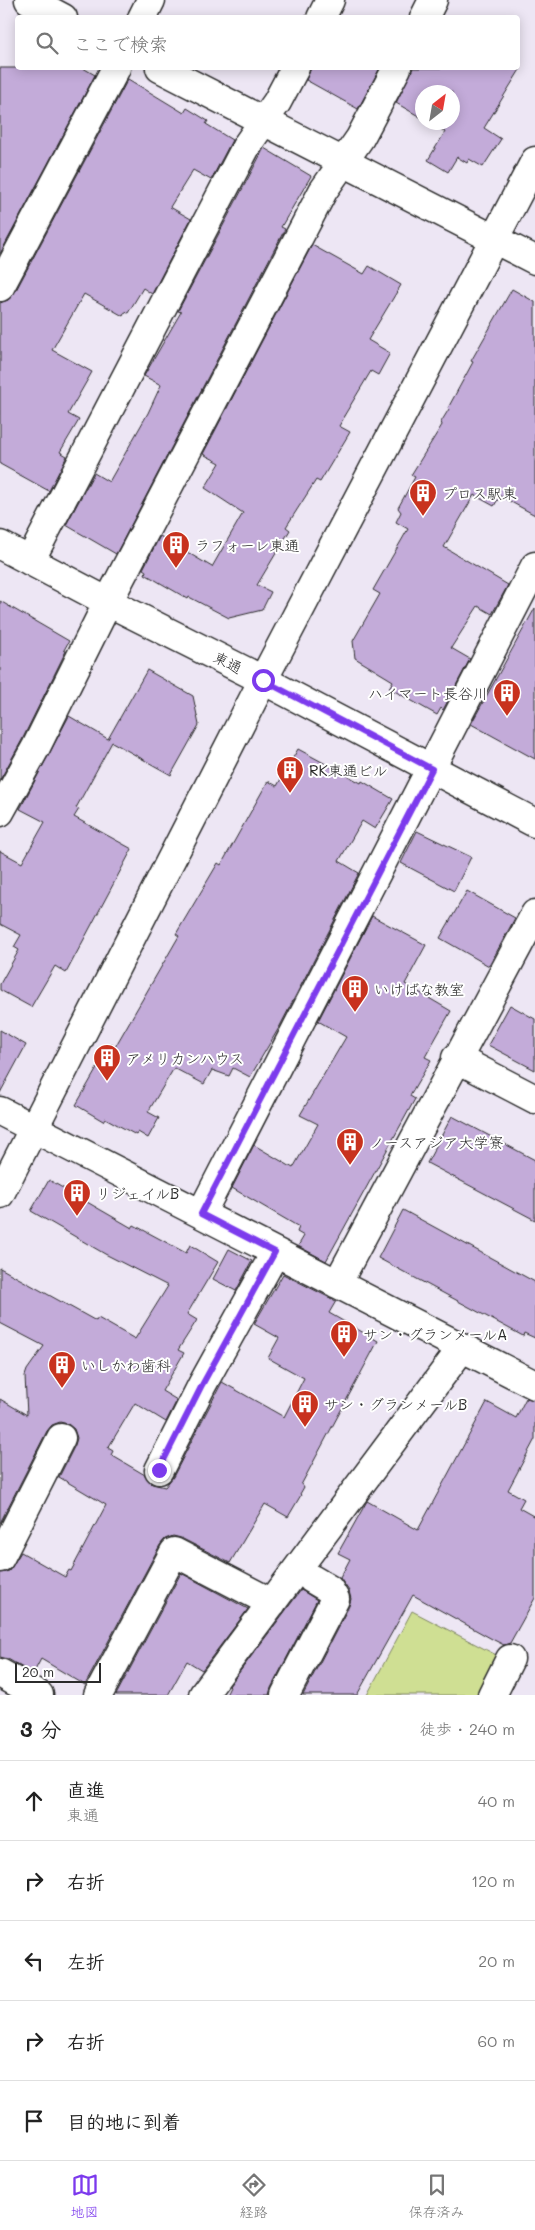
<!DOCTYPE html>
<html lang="ja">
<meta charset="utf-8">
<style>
:root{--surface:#fff;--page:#f2f2f2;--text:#222;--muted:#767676;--line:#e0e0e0;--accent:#7c3aed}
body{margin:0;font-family:Mali,"Klee One",sans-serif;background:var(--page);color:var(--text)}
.compass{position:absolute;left:415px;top:85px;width:45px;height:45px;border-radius:50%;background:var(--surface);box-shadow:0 2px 12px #0003;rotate:31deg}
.scale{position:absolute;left:15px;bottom:12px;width:86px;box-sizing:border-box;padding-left:5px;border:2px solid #2b2b2b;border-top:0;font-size:14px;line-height:18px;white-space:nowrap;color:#2b2b2b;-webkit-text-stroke:4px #fff;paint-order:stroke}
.stop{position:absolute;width:15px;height:15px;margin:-11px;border:4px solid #7c3aed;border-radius:50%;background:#fff}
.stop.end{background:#7c3aed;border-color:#fff;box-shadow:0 1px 5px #0008}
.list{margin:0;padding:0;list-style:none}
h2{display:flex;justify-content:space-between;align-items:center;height:65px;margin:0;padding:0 20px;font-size:21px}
h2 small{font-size:16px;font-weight:400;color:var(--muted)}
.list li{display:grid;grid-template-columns:32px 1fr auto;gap:15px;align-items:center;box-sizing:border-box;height:80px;padding:0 20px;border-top:1px solid var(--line)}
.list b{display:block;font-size:19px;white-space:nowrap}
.list p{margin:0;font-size:16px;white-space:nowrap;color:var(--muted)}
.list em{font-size:16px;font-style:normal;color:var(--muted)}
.icon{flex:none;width:28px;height:28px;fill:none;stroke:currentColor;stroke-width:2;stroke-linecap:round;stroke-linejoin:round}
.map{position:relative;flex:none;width:535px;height:1695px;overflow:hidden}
.search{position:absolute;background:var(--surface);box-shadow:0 2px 12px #0003;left:15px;right:15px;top:15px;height:55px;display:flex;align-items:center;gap:12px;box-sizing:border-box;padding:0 18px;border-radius:5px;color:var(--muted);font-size:19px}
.sheet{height:465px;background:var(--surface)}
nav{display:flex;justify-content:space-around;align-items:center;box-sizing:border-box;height:70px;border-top:1px solid var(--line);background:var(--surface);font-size:14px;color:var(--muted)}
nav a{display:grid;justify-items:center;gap:2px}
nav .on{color:var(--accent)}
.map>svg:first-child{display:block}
</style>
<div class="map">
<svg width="535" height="1695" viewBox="0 0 535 1695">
<rect width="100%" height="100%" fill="#ede6f4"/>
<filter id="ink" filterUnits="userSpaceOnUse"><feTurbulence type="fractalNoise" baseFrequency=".02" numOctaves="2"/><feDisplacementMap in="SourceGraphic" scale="10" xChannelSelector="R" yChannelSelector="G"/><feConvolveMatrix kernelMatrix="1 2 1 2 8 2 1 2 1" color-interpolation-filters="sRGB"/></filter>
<g filter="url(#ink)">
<path fill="#cfdf93" stroke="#7d855f" d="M 412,1611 L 502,1658 L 483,1695 L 367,1695 Z"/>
<path fill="#c3abd9" stroke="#2b2b2b" d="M 0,68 L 83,68 L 95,75 L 0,254 Z
M 311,68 L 380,68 L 358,109 L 306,80 Z
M 413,68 L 521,68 L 484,128 L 501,139 L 483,167 L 469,159 L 467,163 L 457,157 L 448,172 L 428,160 L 445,132 L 429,122 L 452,122 L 452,92 L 422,92 L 422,118 L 396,103 Z
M 128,79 L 184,113 L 187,108 L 208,121 L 206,124 L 232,140 L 211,180 L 193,170 L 170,207 L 191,219 L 152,294 L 143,288 L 128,313 L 125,312 L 123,316 L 84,294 L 52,350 L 92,372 L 68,414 L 79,420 L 60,452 L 67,456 L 49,491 L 0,464 L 0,303 L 8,300 L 14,294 Z
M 264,148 L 311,176 L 281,227 L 285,229 L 116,554 L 66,525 L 94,473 L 109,482 L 148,413 L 161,385 L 144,376 L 181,312 L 178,311 Z
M 312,245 L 364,274 L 369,266 L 401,285 L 368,340 L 390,353 L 378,375 L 371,371 L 344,416 L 345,416 L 339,426 L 350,432 L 320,482 L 316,480 L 286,527 L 290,530 L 257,585 L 271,592 L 262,610 L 229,618 L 189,597 L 188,599 L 145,574 L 146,571 L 143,569 L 160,536 L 212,567 L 243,513 L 205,488 L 220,463 L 203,454 Z
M 512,289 L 535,302 L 535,515 L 500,496 L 494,506 L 474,495 L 444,547 L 508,585 L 492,614 L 478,606 L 451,648 L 470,659 L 443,710 L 441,708 L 437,715 L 389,688 L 393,681 L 355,658 L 353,641 L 380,594 L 373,590 L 408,529 L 396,522 L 401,512 L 398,508 L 415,477 L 411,475 L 442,425 L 441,422 L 449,409 L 448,408 L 473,362 L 471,361 Z
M 0,601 L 69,641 L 64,650 L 66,651 L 22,740 L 0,780 Z
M 535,608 L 535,759 L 471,724 Z
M 147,670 L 193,696 L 199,725 L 171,775 L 112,742 L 76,808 L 79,809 L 74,817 L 132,849 L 66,973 L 55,966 L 31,1007 L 0,990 L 0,984 L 19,950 L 14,947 L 21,935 L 0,924 L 0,851 L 22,863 L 45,822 L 20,809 L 69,716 L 108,739 Z
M 298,749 L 361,783 L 362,781 L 393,799 L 375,829 L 362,821 L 339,861 L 359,873 L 280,1026 L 250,1077 L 233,1068 L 229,1076 L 212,1070 L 204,1084 L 174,1068 L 148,1112 L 159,1118 L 148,1138 L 138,1132 L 136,1135 L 105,1118 L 103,1121 L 76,1105 L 111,1044 L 115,1047 L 179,936 L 176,934 L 218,863 L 221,865 L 268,781 L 277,786 Z
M 417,831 L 471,857 L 454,891 L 401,863 Z
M 467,891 L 515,918 L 489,966 L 440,938 Z
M 372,916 L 426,945 L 405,984 L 451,1011 L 425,1057 L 431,1060 L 410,1096 L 415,1099 L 326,1261 L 298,1246 L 304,1236 L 297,1232 L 299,1227 L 232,1188 L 254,1145 L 293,1168 L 318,1124 L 300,1115 L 346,1037 L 318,1021 Z
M 510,1005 L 535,1019 L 535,1070 L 488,1045 Z
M 0,1030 L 26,1045 L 0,1093 Z
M 452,1116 L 535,1160 L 535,1220 L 427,1163 Z
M 49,1180 L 132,1228 L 134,1225 L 186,1253 L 190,1245 L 218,1262 L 187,1314 L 197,1320 L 178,1350 L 184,1353 L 162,1391 L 177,1400 L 166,1422 L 135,1403 L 108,1448 L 113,1451 L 111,1455 L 145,1475 L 152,1484 L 165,1487 L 173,1477 L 222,1382 L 284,1417 L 304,1378 L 268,1358 L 279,1338 L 254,1324 L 283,1274 L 336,1301 L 329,1313 L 378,1341 L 301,1485 L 304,1487 L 300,1494 L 301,1495 L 288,1517 L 265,1504 L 230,1563 L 181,1538 L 173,1536 L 165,1539 L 160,1545 L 85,1685 L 41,1659 L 33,1674 L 8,1659 L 0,1657 L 0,1573 L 9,1571 L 21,1552 L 65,1577 L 69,1570 L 71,1571 L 106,1505 L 59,1477 L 75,1445 L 77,1438 L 74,1429 L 68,1424 L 60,1422 L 52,1425 L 47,1431 L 0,1523 L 0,1399 L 27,1415 L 25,1376 L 27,1370 L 44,1346 L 0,1323 L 0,1268 L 96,1321 L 98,1318 L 135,1339 L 168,1286 L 105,1254 L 31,1211 Z
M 403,1210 L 535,1282 L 535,1338 L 524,1333 L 523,1336 L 378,1258 Z
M 229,1249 L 252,1261 L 236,1291 L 213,1279 Z
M 526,1398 L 535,1400 L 535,1439 L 508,1490 L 524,1499 L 519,1508 L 535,1517 L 535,1598 L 510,1643 L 504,1645 L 492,1639 L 413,1595 L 357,1695 L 303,1695 L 349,1606 L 351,1599 L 349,1591 L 340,1578 L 350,1559 L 338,1553 L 367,1501 L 418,1530 L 487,1402 L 516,1418 Z
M 181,1573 L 248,1609 L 202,1670 L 187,1661 L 168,1695 L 116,1695 Z
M 301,1590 L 317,1600 L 271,1688 L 269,1695 L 226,1695 L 230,1687 L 229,1686 Z"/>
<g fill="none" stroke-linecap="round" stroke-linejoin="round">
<defs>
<path id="minor" d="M 29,0 L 63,18
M 142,18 L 151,0
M 321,18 L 330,0
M 424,18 L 433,0
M 160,68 L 535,260
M 0,287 L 116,68
M 0,545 L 108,602 L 263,680 L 535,823
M 30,561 L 247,145 L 277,102 L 295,68
M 0,812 L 36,747 L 108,602 L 323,191 L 360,138 L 397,68
M 456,1058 L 535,1099
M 0,1111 L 535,1385
M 0,1194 L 263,680 L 535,161
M 201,1214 L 535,566
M 337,1284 L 535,914
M 159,1470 L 202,1385 L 275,1253
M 0,1558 L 61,1438
M 0,1673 L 39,1695
M 98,1695 L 174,1552 L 272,1603
M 203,1695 L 462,1348
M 285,1695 L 335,1599 L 329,1589 L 312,1579
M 492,1695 L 510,1659"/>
</defs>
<use href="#minor" stroke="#2b2b2b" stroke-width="31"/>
<use href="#minor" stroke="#fff" stroke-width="28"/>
</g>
</g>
<g fill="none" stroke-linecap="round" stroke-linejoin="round" filter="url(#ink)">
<path stroke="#7c3aed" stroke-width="6" d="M 159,1470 L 202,1385 L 275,1252 L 201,1214 L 432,769 L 263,680"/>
</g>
<defs>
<symbol id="building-pin" viewBox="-11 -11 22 30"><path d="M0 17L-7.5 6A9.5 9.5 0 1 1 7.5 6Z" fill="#c8321e" stroke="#fff"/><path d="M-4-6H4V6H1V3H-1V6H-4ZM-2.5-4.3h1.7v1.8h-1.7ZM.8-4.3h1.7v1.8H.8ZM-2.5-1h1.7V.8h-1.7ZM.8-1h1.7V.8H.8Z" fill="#fff"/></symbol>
</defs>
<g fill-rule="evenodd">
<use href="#building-pin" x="407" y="477" width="32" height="43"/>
<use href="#building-pin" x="160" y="529" width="32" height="43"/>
<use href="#building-pin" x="491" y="677" width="32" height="43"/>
<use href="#building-pin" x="274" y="754" width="32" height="43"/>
<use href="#building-pin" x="339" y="973" width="32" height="43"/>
<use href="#building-pin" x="91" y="1042" width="32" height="43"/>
<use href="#building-pin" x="334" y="1126" width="32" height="43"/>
<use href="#building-pin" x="61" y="1177" width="32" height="43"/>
<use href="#building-pin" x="328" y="1318" width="32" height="43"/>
<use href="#building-pin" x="46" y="1349" width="32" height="43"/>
<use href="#building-pin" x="289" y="1388" width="32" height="43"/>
</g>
<g text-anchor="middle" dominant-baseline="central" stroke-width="4" stroke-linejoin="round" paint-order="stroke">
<g font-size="15" fill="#2b2b2b" stroke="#fff" text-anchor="start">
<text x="442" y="493">プロス駅東</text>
<text x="195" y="545">ラフォーレ東通</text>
<text x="488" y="693" text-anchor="end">ハイマート長谷川</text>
<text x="309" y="770">RK東通ビル</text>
<text x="374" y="989">いけばな教室</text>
<text x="126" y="1058">アメリカンハウス</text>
<text x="369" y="1142">ノースアジア大学寮</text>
<text x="96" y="1193">リジェイルB</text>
<text x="363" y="1334">サン・グランメールA</text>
<text x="81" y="1365">いしかわ歯科</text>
<text x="324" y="1404">サン・グランメールB</text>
</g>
<g font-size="15" fill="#2b2b2b" stroke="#fff">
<text transform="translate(228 662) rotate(27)">東通</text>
</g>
</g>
</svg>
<svg class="compass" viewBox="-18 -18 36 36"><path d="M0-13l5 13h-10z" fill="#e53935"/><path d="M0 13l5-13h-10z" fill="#767676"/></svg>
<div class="scale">20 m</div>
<div class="stop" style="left:263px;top:680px"></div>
<div class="stop end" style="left:159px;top:1470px"></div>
<div class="search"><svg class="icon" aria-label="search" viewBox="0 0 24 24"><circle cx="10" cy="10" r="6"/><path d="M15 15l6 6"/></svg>ここで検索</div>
</div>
<section class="sheet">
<h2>3 分<small>徒歩 · 240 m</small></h2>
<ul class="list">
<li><svg class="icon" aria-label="ahead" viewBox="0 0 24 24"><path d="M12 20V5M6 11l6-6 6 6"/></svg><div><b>直進</b><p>東通</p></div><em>40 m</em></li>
<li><svg class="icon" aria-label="right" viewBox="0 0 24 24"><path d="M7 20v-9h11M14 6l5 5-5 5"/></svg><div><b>右折</b></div><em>120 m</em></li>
<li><svg class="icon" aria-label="left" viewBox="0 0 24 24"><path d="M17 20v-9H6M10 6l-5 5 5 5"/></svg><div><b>左折</b></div><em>20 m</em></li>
<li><svg class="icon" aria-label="right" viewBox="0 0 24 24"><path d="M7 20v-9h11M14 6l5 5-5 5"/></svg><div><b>右折</b></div><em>60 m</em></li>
<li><svg class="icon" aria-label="arrive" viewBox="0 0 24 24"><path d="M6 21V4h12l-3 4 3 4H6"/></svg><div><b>目的地に到着</b></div></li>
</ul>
</section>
<nav>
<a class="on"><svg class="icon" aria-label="map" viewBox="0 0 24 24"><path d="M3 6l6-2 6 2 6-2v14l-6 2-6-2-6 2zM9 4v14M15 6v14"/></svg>地図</a>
<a><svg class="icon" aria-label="directions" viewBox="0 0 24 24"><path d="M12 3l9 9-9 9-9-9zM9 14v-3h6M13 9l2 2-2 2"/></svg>経路</a>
<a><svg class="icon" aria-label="saved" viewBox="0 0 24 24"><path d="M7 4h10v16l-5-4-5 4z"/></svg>保存済み</a>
</nav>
